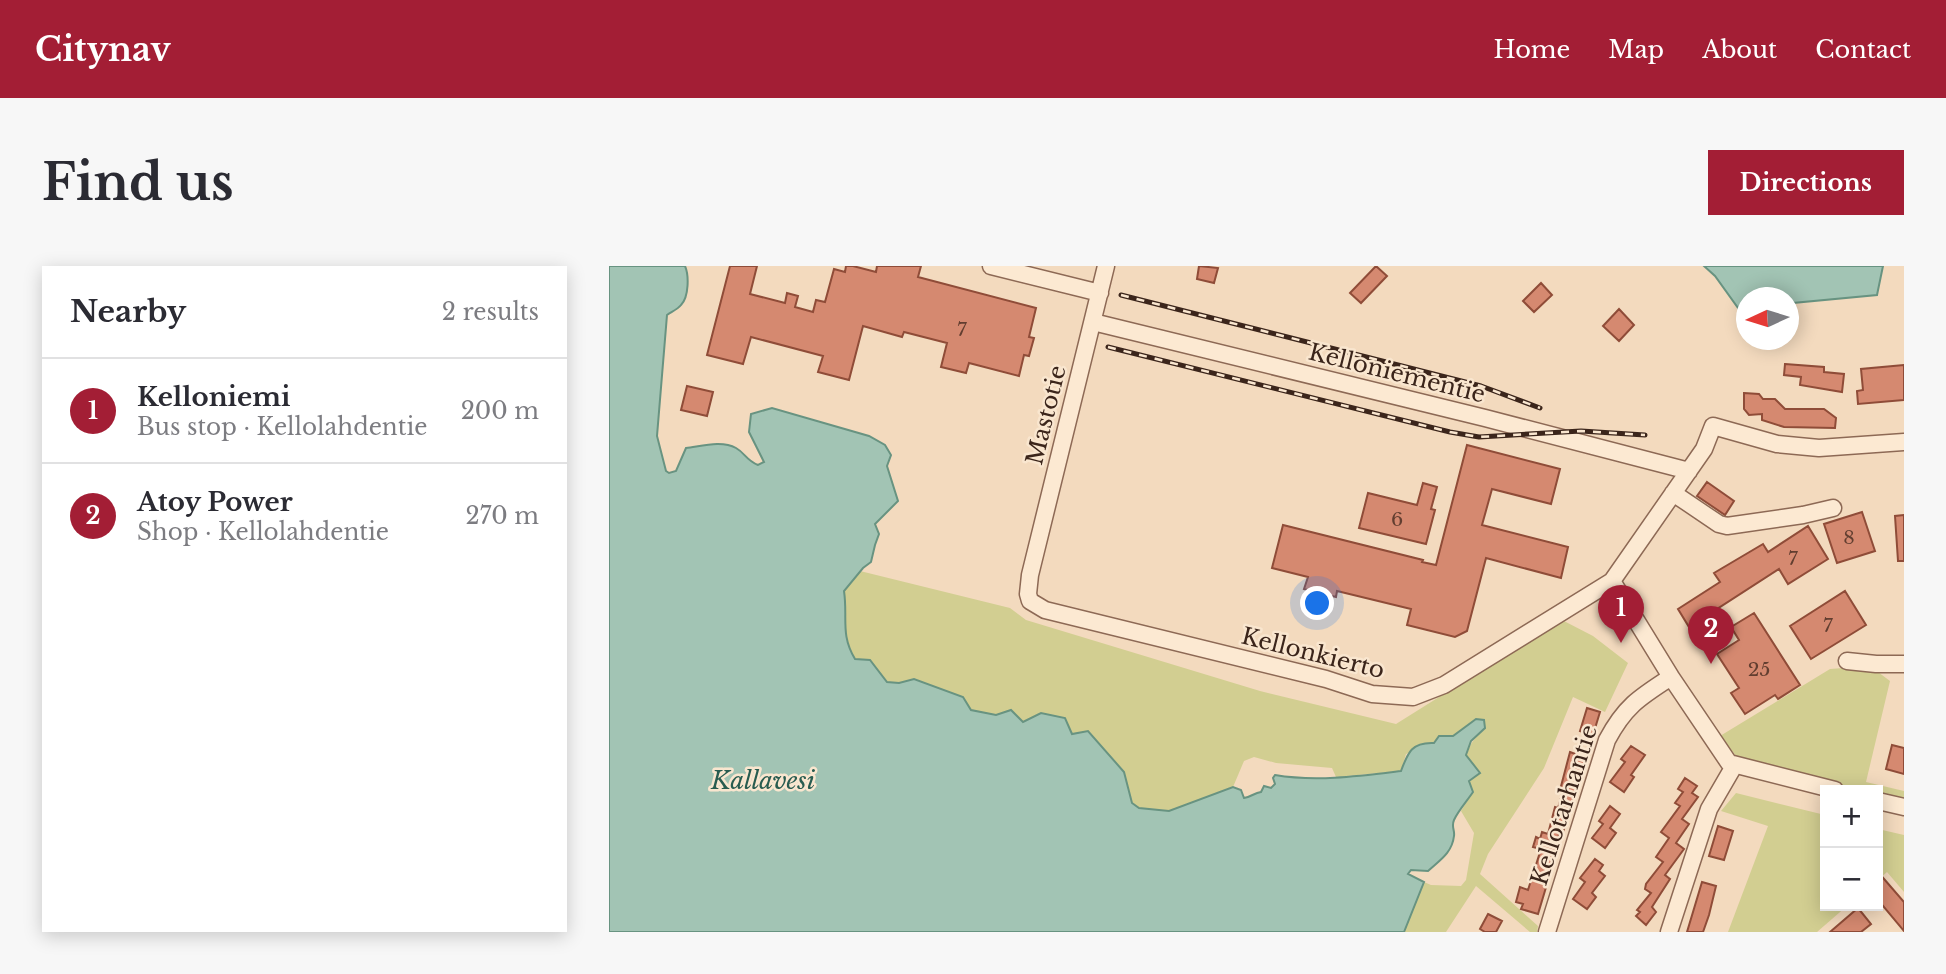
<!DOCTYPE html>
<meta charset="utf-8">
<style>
:root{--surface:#fff;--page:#f7f7f7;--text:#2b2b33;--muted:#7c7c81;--line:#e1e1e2;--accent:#a31e35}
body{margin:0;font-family:"Libre Baskerville",serif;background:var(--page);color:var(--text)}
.controls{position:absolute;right:21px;bottom:21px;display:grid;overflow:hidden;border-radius:0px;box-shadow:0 4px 18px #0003}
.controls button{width:63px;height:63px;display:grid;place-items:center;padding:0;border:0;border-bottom:2px solid var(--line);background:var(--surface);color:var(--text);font:35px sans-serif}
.compass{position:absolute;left:1127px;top:21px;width:63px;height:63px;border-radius:50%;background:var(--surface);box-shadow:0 4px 18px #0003;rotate:266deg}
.you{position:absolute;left:709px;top:338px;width:24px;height:24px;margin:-18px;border:5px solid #fff;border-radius:50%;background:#1a73e8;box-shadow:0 0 0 10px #1a73e833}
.badge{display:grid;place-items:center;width:46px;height:46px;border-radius:50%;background:var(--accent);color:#fff;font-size:23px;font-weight:700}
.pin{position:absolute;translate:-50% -58px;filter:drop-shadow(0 2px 4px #0008)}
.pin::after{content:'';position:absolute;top:37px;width:24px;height:21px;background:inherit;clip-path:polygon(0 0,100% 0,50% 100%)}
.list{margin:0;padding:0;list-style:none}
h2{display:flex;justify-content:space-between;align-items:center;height:91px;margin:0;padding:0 28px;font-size:30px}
h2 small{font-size:23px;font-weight:400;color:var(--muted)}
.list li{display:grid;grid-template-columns:46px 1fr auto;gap:21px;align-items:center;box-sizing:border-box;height:105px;padding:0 28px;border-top:2px solid var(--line)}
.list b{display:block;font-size:26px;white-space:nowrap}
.list p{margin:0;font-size:23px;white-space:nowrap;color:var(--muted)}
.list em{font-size:23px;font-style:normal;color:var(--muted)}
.map{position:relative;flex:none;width:1295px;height:666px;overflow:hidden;border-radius:0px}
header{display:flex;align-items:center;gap:42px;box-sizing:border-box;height:98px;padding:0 35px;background:var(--accent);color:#fff}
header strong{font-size:33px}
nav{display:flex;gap:38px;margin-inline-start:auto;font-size:24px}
.intro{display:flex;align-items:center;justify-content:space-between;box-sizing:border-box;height:168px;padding:0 42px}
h1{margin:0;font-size:49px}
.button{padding:18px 32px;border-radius:0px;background:var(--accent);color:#fff;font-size:24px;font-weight:700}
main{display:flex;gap:42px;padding:0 42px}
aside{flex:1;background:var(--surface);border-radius:0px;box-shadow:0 4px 18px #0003}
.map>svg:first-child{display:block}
</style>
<header>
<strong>Citynav</strong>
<nav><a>Home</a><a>Map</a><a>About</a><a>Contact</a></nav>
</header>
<div class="intro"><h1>Find us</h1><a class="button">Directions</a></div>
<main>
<aside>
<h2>Nearby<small>2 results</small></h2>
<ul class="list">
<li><span class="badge">1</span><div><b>Kelloniemi</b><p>Bus stop · Kellolahdentie</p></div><em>200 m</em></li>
<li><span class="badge">2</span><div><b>Atoy Power</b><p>Shop · Kellolahdentie</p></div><em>270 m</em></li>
</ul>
</aside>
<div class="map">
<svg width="1295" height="666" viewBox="0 0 1295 666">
<rect width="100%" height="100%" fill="#f3dabe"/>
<path fill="#d2ce91" d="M 251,305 L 401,342 L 417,354 L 651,425 L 787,458 L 953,354 L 984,370 L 1019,397 L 996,446 L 964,431 L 935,502 L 879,588 L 871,608 L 929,660 L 928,666 L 921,666 L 867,620 L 837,666 L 795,666 L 815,616 L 822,619 L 852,620 L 857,614 L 865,567 L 852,545 L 864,526 C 855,499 852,482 876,463 L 867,453 L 844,470 L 830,470 L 825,477 L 797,488 L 792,505 L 727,511 L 723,502 L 667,497 L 645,491 L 635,495 L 624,521 L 560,545 L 530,542 L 523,537 L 515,506 L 463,468 L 456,452 L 432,447 L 414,456 L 362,444 L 305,413 L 290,417 L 278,416 L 261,394 L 246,393 C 231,368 239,352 235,325 Z
M 1261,400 L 1281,415 L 1257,516 L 1295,525 L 1295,535 L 1269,529 L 1269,524 L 1249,524 L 1132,496 L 1111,470 L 1221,403 Z
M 1127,527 L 1216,549 L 1216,640 L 1238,640 L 1208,666 L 1119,666 L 1159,560 L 1112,545 Z
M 1269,563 L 1295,569 L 1295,626 L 1278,606 L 1269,614 Z"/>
<path fill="#a2c4b4" stroke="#689381" stroke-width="2" d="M 0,0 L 76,0 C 80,9 80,31 72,39 C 69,43 62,46 58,49 L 48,170 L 57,205 L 60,207 L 67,205 L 77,182 C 93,180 113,174 127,182 C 136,187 137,194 149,199 L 155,196 L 140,166 L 142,148 L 163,142 L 260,170 L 276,179 L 282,189 L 278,200 L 289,235 L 266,258 L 270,268 L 266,279 L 262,296 L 254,302 L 235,325 C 239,352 231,368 246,393 L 261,394 L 278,416 L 290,417 L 305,413 L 354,431 L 362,444 L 387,449 L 402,444 L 414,456 L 432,447 L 456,452 L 463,468 L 479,465 L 515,506 L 523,537 L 530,542 L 560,545 L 624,521 L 632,524 L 635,532 C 642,531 645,527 652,526 L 655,520 L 662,522 L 666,518 L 664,512 L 666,509 C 707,516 751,510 792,505 C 799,486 803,476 825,477 L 830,470 L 844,470 L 867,453 L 875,454 L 876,462 L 862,475 L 857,489 L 871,507 L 860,515 L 864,526 C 858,535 849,545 845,554 C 842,561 846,564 845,570 C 843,587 831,594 819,605 L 802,604 L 799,608 L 815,616 L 795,666 L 0,666 Z
M 1095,0 L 1274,0 L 1268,29 L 1184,37 L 1180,50 L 1180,32 L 1138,32 L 1137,53 L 1106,10 Z"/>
<path fill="#d58970" stroke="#8f4c38" stroke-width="2" d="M 121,0 L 148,0 L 141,28 L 176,37 L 178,27 L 189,30 L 186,41 L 204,46 L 207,34 L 216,36 L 225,3 L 236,6 L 237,0 L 244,0 L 267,6 L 268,0 L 312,0 L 309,11 L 427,42 L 420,71 L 425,72 L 420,90 L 415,89 L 410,110 L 360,97 L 357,107 L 332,101 L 338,77 L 295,66 L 293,71 L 254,60 L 240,114 L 209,106 L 214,90 L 142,71 L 134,98 L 98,89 Z
M 590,0 L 609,2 L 605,17 L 588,13 Z
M 767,0 L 778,10 L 752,37 L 741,27 Z
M 932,17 L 943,29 L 925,46 L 914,35 Z
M 1010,43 L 1025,59 L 1010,75 L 994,60 Z
M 1176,98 L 1215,101 L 1215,106 L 1235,108 L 1233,126 L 1191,119 L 1192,111 L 1175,109 Z
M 1295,99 L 1295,134 L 1249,138 L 1248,125 L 1254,124 L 1252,103 Z
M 78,120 L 104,126 L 98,150 L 72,144 Z
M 1135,127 L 1150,128 L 1154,133 L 1166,133 L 1176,143 L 1215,143 L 1227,152 L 1226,162 L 1175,161 L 1153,154 L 1153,148 L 1140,149 L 1135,143 Z
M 858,179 L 951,203 L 942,238 L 883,223 L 873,259 L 959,281 L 952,312 L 877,292 L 858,365 L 846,371 L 798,359 L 802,343 L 728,325 L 727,331 L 695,323 L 699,311 L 663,302 L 674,259 L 814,294 L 813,296 L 827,299 Z
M 1098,216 L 1125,235 L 1116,249 L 1088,230 Z
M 814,217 L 828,221 L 822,243 L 826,244 L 817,278 L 750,262 L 759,227 L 808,239 Z
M 1253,246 L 1266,285 L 1228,297 L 1215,258 Z
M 1295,249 L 1295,295 L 1289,295 L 1286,250 Z
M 1199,260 L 1219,293 L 1179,318 L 1170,303 L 1080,361 L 1069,343 L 1111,316 L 1105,307 L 1154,278 L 1159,286 Z
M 1236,325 L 1257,359 L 1202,393 L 1181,360 Z
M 1145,347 L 1191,419 L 1169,433 L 1166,429 L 1136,448 L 1122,427 L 1130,422 L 1108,388 L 1130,374 L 1122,361 Z
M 978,442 L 991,446 L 984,469 L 971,465 Z
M 1283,479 L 1295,482 L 1295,508 L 1277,503 Z
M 1022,480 L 1036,489 L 1022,509 L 1025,511 L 1015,526 L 1001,516 L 1016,496 L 1012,493 Z
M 961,486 L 977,492 L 954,566 L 951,565 L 942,598 L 944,598 L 929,648 L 912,643 L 914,638 L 907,636 L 911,621 L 919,624 L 932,583 L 924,581 L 927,571 L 931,573 L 933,566 L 939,568 L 946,541 L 949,542 L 954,525 L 951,524 Z
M 1076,512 L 1088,520 L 1083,527 L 1089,531 L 1073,553 L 1080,558 L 1067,577 L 1075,583 L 1056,609 L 1061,613 L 1043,641 L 1047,646 L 1037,659 L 1027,650 L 1031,646 L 1028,644 L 1042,627 L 1036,623 L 1037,618 L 1054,596 L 1047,591 L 1060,572 L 1052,566 L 1071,540 L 1066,537 L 1074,526 L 1069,523 Z
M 1001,540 L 1011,548 L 1001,562 L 1007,567 L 996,582 L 983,572 L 994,558 L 990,555 Z
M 1109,560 L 1124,565 L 1115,594 L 1100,590 Z
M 986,593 L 994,599 L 990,605 L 996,610 L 983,627 L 987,631 L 978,643 L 964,633 L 976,616 L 971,612 Z
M 1269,606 L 1295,636 L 1295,665 L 1269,634 Z
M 1093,616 L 1107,620 L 1100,649 L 1094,666 L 1078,666 Z
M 1249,642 L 1262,658 L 1252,666 L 1221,666 Z
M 879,648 L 893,655 L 887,666 L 876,666 L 871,663 Z"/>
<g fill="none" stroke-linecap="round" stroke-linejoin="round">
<defs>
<path id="minor" d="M 382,0 L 491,27
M 497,0 L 421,309 L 419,328 L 421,335 L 436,344 L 717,413 L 763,428 L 804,431 L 835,419 L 1003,315 L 1095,183 L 1104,160 L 1168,178 L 1210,182 L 1295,176
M 484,56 L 876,152 L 1080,205
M 1064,227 L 1110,258 L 1118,260 L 1194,249 L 1224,242
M 1003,315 L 1062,411 L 1120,497 L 1226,524
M 1238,395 L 1267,398 L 1295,398
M 1269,535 L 1295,541
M 938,666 L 998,474 C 1016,440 1031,431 1062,411
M 1060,666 L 1100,543 L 1125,500"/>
</defs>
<use href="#minor" stroke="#8d6955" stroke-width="19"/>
<use href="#minor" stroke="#fce9d2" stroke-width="16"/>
<defs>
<path id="rail" d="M 512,29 L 872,120 L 931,142
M 499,81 L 841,166 L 870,171 L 972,165 L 1036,169"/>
</defs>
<use href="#rail" stroke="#3b251b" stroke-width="5"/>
<use href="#rail" stroke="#f9e6cf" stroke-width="2.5" stroke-dasharray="8" stroke-linecap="butt"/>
</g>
<g text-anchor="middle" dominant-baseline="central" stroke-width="5" stroke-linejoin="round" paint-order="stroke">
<g font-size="19" fill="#623e30">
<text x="353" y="63">7</text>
<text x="788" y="253">6</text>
<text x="1240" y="271">8</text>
<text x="1184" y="292">7</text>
<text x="1219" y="359">7</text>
<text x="1150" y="403">25</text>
</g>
<g font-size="23" fill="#3b251b" stroke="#f9e6cf">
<text transform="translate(788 107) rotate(14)">Kelloniementie</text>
<text transform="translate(437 149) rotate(-76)">Mastotie</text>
<text transform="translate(704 387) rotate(14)">Kellonkierto</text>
<text transform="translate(955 539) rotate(-72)">Kellotarhantie</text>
</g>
<g font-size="24" font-style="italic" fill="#285c50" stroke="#f9e6cf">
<text x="154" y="514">Kallavesi</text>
</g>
</g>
</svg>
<div class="controls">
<button>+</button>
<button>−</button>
</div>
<svg class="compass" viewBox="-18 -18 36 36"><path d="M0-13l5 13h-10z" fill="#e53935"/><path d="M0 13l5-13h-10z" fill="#7c7c81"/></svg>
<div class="you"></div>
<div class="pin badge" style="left:1012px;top:377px">1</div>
<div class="pin badge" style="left:1102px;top:398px">2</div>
</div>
</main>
